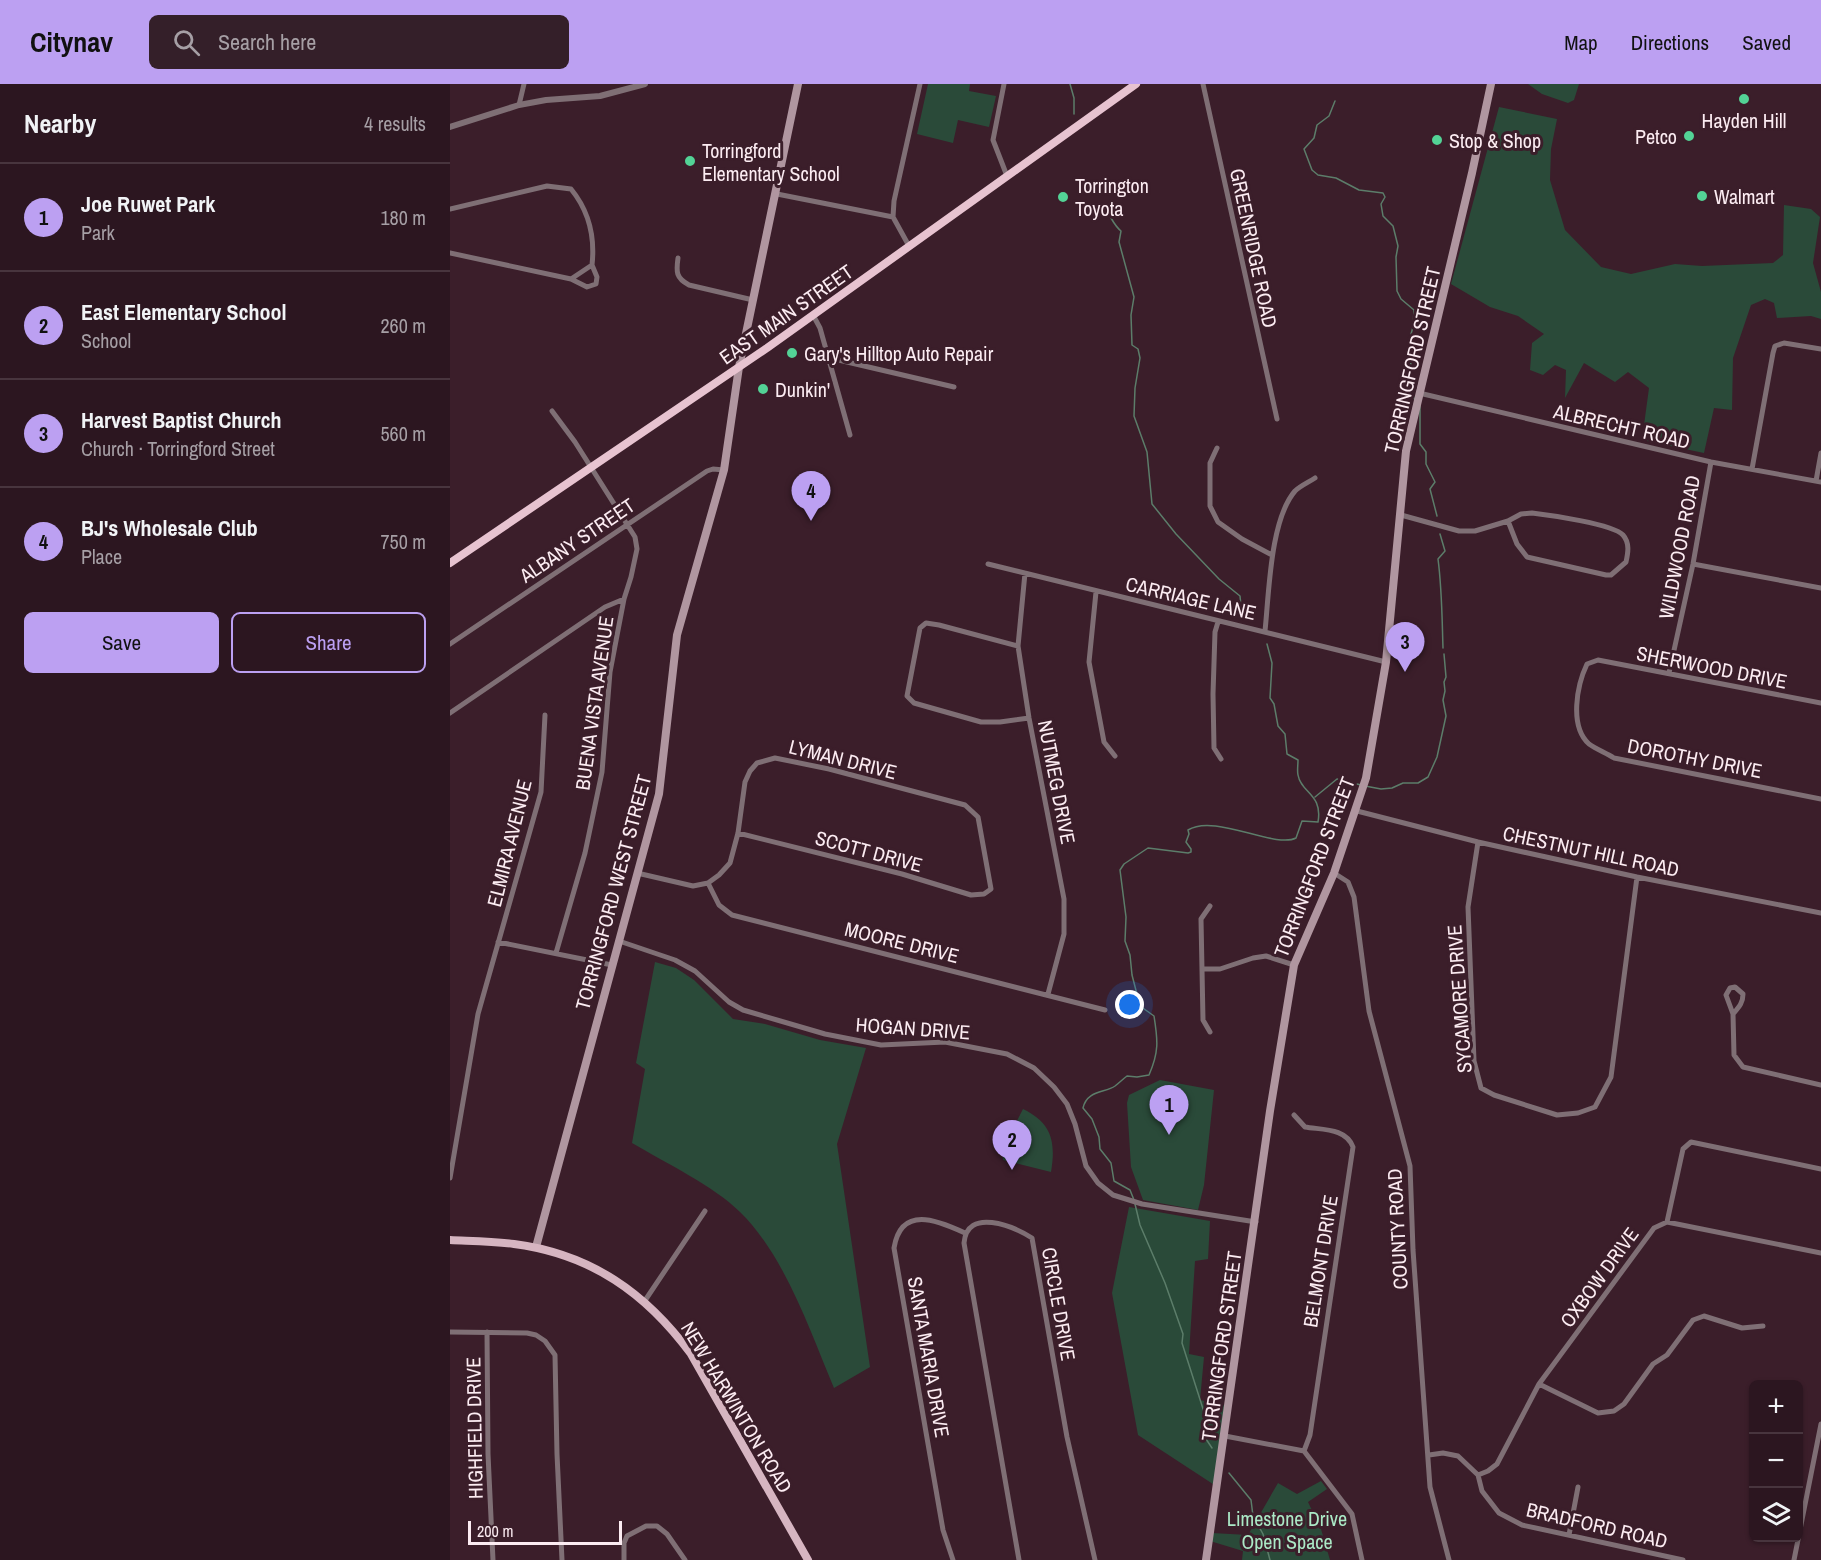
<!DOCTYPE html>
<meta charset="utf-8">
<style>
:root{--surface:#2c1620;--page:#341f29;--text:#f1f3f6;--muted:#a69fa5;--line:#48353e;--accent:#bca0f2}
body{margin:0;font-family:"Archivo Narrow",sans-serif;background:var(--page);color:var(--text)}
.controls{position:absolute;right:18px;bottom:18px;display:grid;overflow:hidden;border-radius:9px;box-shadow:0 2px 4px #0004}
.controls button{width:54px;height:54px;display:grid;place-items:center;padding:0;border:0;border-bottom:2px solid var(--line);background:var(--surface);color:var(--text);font:30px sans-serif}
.scale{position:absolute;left:18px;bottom:15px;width:154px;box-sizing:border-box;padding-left:6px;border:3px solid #fcecf2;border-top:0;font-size:16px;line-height:21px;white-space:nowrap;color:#fcecf2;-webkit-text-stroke:4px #3b1e2a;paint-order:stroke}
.you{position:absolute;left:680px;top:921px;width:21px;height:21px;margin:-15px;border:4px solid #fff;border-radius:50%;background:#1a73e8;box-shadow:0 0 0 9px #1a73e833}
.badge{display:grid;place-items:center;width:39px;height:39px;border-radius:50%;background:var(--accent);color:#111;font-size:20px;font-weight:700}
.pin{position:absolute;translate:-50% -50px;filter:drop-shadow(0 2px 3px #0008)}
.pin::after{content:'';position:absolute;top:32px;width:21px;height:18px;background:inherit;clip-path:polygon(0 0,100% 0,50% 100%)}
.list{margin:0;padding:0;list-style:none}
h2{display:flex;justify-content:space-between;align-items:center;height:78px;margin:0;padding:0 24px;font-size:26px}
h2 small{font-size:20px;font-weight:400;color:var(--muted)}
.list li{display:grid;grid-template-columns:39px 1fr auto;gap:18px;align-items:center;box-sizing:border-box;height:108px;padding:0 24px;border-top:2px solid var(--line)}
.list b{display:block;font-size:22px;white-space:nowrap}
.list p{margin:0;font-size:20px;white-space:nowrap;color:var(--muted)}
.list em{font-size:20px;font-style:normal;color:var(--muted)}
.actions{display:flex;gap:12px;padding:18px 24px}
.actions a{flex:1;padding:14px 0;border:2px solid var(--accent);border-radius:9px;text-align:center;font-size:21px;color:var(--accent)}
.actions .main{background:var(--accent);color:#111}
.icon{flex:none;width:33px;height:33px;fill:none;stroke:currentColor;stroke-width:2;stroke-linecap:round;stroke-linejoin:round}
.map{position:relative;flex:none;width:1371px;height:1476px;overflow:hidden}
header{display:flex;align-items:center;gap:36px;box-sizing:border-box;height:84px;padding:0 30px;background:var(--accent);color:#111}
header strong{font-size:28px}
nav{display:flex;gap:33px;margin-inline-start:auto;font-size:21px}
.search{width:420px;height:54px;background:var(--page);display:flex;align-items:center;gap:15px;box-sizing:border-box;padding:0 21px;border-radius:9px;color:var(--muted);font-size:22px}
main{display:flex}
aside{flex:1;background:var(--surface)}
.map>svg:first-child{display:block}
</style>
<header>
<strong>Citynav</strong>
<div class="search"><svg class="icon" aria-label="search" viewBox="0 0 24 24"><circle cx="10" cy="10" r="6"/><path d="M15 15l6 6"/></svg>Search here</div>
<nav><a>Map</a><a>Directions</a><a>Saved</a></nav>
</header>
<main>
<aside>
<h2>Nearby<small>4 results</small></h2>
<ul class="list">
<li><span class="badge">1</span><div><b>Joe Ruwet Park</b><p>Park</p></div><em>180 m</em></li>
<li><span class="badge">2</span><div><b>East Elementary School</b><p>School</p></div><em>260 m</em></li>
<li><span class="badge">3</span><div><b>Harvest Baptist Church</b><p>Church · Torringford Street</p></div><em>560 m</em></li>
<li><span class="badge">4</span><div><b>BJ's Wholesale Club</b><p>Place</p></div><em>750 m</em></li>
</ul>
<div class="actions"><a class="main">Save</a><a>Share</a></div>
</aside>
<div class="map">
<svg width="1371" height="1476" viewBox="0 0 1371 1476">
<rect width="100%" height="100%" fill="#3b1e2a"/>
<path fill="#2a4a39" d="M 478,0 L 520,0 L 519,7 L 546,12 L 539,43 L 508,36 L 503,59 L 467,50 Z
M 1078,0 L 1129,0 L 1124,16 L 1118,19 L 1092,10 Z
M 1049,23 L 1107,35 L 1101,65 L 1100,96 L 1115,146 L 1151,183 L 1181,190 L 1225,180 L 1252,182 L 1323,179 L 1333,171 L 1334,121 L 1361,125 L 1370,133 L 1363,179 L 1371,208 L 1371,235 L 1361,232 L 1327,234 L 1324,219 L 1315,215 L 1301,221 L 1283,274 L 1282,326 L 1264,324 L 1254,369 L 1192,356 L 1199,304 L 1178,288 L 1165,298 L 1134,279 L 1115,314 L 1116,286 L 1105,281 L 1093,291 L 1080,286 L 1082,259 L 1094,250 L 1068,232 L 1040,223 L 1001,200 Z
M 205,878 L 226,884 L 244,896 L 283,935 L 315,940 L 370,956 L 416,964 L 387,1060 L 420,1283 L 384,1304 C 360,1247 335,1172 290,1128 C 264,1102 214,1078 182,1059 L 195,985 L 186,979 Z
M 710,996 L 764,1006 L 754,1101 L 748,1126 L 693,1116 L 681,1083 L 677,1019 L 679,1011 Z
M 573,1025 C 602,1039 606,1058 601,1088 L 553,1076 L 552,1066 Z
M 679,1123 L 760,1137 L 758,1175 L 745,1177 L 739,1270 L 754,1273 L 750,1316 L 781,1323 L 769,1404 L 688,1351 L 662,1209 Z
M 871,1397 L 877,1405 L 858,1418 L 871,1445 L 880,1476 L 792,1476 L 793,1467 L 760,1457 L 762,1449 L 798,1451 L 828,1399 L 847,1410 Z"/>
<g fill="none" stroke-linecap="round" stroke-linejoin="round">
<path stroke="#5c7d6a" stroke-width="1.5" d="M 620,0 L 624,14 L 624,30
M 885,17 L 879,32 L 867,41 L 864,54 L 854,65 L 862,86 L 868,91 L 886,94 L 909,106 L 933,109 L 935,113 L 931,120 L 933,132 L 943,142 L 948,162 L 946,173 L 947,207 L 951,215 L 964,226 L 963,243 L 961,250 C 961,263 959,308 965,316
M 651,121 C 660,128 662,140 671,147 L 669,158 L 684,213 L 681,231 L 682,261 L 688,265 L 690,274 L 685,304 L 684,332 L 697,368 L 702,420 L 726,450 L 769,495 L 790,512 L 791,522 L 804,533
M 970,322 L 970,360 L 976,368 L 976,380 L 985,398 L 980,405 L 987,432
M 990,450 L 995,467 L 988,475 C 992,505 992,534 993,564
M 915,702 L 931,705 L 942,704 L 953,699 L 968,699 L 978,693 L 987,673 L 996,632 L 993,616 L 995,607 L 994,598 L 996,593 L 994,570
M 865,713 L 887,695 L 911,701
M 684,1116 L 680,1106 L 664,1097 L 661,1079 L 650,1065 L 649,1053 L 642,1035 L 633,1024 C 637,1006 655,1009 665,1002 C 669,999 673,995 677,992 L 687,993 L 699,991 C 709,968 708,957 704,932 L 690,922 L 682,891 L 680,871 L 675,857 L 676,833 L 670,786 L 674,780 L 698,764 L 738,769 L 741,768 L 741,765 L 736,758 L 739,750 L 738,746 C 764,729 825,765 846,754 L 852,737 L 868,738 C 873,710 851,709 848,691 C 847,687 848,681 848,676 L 837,670 L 835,650 L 828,642 L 824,620 L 820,614 L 822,579 L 817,560
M 685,1120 L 690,1141 L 715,1199 L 733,1250 L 732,1259 L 754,1328 L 756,1355 L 762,1364
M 779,1389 L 801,1416 L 803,1432 L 813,1450 L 820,1476"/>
<path stroke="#7f6f75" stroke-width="5" d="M 554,0 L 543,56 L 557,92
M 753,0 L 827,335
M 69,21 L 74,0
M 327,110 L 443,133
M 0,125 L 97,102 L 121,105 C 139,127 145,154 142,181 L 121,195 L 0,169
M 459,162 L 443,133 L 444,117 L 470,0
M 228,174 C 226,188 226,194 239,201 L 303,216
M 121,195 L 137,203 L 146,200 L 147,193 L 142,181
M 363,231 L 370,244 L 400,351
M 380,274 L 504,303
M 969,309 L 1261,378 L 1371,398
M 102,327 L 125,358 L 185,453 L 187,465 L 181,493 L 174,515 L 160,588 L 152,688 L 135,769 L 106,869
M 767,364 L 760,379 L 760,422 L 768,438 L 792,455 L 822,471
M 1302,385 L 1323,269 L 1325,262 L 1334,259 L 1371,265
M 1366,397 L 1371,369
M 1082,429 C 1099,431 1163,440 1173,451 C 1180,459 1178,469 1176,478 L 1161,491 L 1156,491 L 1077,473 L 1067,460 L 1058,437 L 1071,430 Z
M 951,431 L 1009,447 L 1025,447 L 1058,437
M 538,480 L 936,578
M 1243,480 L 1371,504
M 575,489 L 568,562 L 579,634 L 614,815 L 614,850 L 598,910
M 646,508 L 639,578 L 654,658 L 665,672
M 768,538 L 765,548 L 763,610 L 764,664 L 771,675
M 815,547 C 819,510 820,436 845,407 C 850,402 859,398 865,394
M 0,560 L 257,387 L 263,385 L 274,386
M 568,562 L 489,541 L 476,539 L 470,544 L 457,612 L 464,619 L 531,638 L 550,638 L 579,634
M 1219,589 L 1243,480 L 1261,378
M 1371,619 L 1148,576 L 1137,580 C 1127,601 1119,642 1139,660 C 1146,665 1156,669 1164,674 L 1371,715
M 0,629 L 155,523 L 174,515
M 907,727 L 1028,758 L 1187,793 L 1371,829
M 1028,758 L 1018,823 L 1024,977 L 1031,1004 L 1044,1011 L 1107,1031 L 1128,1029 L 1145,1023 L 1161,993 L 1187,793
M 187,789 L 243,802 L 258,799 L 269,791 L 280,779 L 288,749 L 295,698 L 300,687 L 307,679 L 325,674 L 379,685 L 515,721 L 528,733 L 541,805 L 534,810 L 521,811 L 452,790 L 288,749
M 884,789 L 898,798 L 904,813 L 919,927 L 960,1082 L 963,1166 L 980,1403 L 999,1476
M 258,799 L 269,821 L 282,831 L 655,926
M 169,857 L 225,876 L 245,887 L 279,918 L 293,926 L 375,950 L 431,961 L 495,958 L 557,970 L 584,984 L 604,1003 L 617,1020 L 625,1040 L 636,1082 L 648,1099 L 663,1111 L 692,1120 L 806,1138
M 48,858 L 162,881
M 752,885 L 770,885 L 803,874 L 816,872 L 844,881
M 1285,903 L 1293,910 C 1293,919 1289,923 1283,930 L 1276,911 L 1280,904 Z
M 1283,930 L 1284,971 L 1293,983 L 1371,1001
M 760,948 L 753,936 L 751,835 L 760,822
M 844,1031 L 855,1043 C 873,1046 896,1044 903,1063 L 860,1351 L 854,1367
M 0,1094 L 28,930 L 91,708 L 95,631
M 1217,1138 L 1371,1169
M 194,1218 L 255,1127
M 0,1248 L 77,1249 L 86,1251 L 95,1257 L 105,1271 L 107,1370 L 112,1476
M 37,1248 L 38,1370 L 43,1476
M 1089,1300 L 1148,1329 L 1164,1327 L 1174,1320 L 1203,1280 L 1217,1271 L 1243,1236 L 1254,1232 L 1292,1244 L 1313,1242
M 775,1352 L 854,1367
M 854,1367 L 902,1430 L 912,1476
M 979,1371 L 993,1369 L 1008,1372 L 1028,1391 L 1032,1407 L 1049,1429 L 1072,1441 L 1233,1476
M 1028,1391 L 1038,1387 L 1047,1380 L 1089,1300 L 1204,1144 L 1217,1138 L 1233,1065 L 1241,1058 L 1371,1085
M 1119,1451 L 1128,1403
M 174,1476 L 174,1459 L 177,1452 L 196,1442 L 207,1442 L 217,1450 L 235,1476
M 503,1476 L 493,1446 L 444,1164 C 451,1121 487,1136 515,1149
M 569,1476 L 514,1159 C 517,1123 563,1142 582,1154 L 617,1353 L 645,1476
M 1344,1476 L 1371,1340"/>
<path stroke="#7f6f75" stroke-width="6" d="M 0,43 L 69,21 L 96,16 L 150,12 L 195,0"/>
<path stroke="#b096a0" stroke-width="8" d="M 86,1163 L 209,710 L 227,551 L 274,386 L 289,283 L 348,0
M 756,1476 L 820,1027 L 844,881 L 884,789 L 916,694 L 936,578 L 956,367 L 1022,89 L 1041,0"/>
<path stroke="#d6b5c1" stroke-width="8" d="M 0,1156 C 21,1157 43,1157 64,1160 C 141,1170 196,1209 241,1270 L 358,1476"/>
<path stroke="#e7c3d0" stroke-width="8" d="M 0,479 L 317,264 L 686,0"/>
</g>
<g fill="#53d396" stroke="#3b1e2a" stroke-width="2">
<circle cx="1294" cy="15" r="6"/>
<circle cx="1239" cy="52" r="6"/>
<circle cx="987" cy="56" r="6"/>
<circle cx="240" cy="77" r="6"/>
<circle cx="1252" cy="112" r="6"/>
<circle cx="613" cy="113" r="6"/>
<circle cx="342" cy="269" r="6"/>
<circle cx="313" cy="305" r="6"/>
</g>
<g text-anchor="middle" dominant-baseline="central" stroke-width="6" stroke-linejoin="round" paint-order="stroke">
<g font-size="20" fill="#fcecf2" stroke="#3b1e2a" text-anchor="start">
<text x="1294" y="36" text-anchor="middle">Hayden Hill</text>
<text x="1227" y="52" text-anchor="end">Petco</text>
<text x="999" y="56">Stop &amp; Shop</text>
<text x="252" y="66">Torringford<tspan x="252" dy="23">Elementary School</tspan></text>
<text x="625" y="101">Torrington<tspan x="625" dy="23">Toyota</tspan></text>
<text x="1264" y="112">Walmart</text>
<text x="354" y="269">Gary's Hilltop Auto Repair</text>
<text x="325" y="305">Dunkin'</text>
</g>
<g font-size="20" fill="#fcecf2" stroke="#3b1e2a">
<text transform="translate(804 164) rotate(78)">GREENRIDGE ROAD</text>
<text transform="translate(336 230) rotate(-35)">EAST MAIN STREET</text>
<text transform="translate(962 276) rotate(-77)">TORRINGFORD STREET</text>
<text transform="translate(1172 342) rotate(13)">ALBRECHT ROAD</text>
<text transform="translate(127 456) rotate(-34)">ALBANY STREET</text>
<text transform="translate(1229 463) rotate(-79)">WILDWOOD ROAD</text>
<text transform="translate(741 514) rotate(13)">CARRIAGE LANE</text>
<text transform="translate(1262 583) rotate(11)">SHERWOOD DRIVE</text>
<text transform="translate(144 619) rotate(-82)">BUENA VISTA AVENUE</text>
<text transform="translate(1245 674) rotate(11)">DOROTHY DRIVE</text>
<text transform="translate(393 675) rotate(14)">LYMAN DRIVE</text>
<text transform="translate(607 698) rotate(79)">NUTMEG DRIVE</text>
<text transform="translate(59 759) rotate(-76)">ELMIRA AVENUE</text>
<text transform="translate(419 767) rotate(15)">SCOTT DRIVE</text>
<text transform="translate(1141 767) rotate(12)">CHESTNUT HILL ROAD</text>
<text transform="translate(864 783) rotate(-69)">TORRINGFORD STREET</text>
<text transform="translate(163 808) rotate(-75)">TORRINGFORD WEST STREET</text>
<text transform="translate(452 858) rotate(14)">MOORE DRIVE</text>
<text transform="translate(1009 915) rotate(-94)">SYCAMORE DRIVE</text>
<text transform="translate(463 944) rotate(4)">HOGAN DRIVE</text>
<text transform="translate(947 1145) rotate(-93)">COUNTY ROAD</text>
<text transform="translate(870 1177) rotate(-81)">BELMONT DRIVE</text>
<text transform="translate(1149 1193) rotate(-54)">OXBOW DRIVE</text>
<text transform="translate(609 1220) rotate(80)">CIRCLE DRIVE</text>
<text transform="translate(771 1262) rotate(-82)">TORRINGFORD STREET</text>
<text transform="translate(479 1273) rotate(80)">SANTA MARIA DRIVE</text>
<text transform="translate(287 1323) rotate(59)">NEW HARWINTON ROAD</text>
<text transform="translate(24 1344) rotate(-91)">HIGHFIELD DRIVE</text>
<text transform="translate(1147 1441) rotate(13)">BRADFORD ROAD</text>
</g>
<g font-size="20" fill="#abe9c6" stroke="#3b1e2a">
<text x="837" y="1434">Limestone Drive<tspan x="837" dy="23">Open Space</tspan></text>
</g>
</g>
</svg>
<div class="controls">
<button>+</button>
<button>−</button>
<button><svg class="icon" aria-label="layers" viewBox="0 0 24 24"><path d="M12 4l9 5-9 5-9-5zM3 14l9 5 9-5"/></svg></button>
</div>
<div class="scale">200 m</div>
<div class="you"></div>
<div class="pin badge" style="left:719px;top:1051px">1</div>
<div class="pin badge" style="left:562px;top:1086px">2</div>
<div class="pin badge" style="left:955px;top:588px">3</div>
<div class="pin badge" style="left:361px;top:437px">4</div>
</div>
</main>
